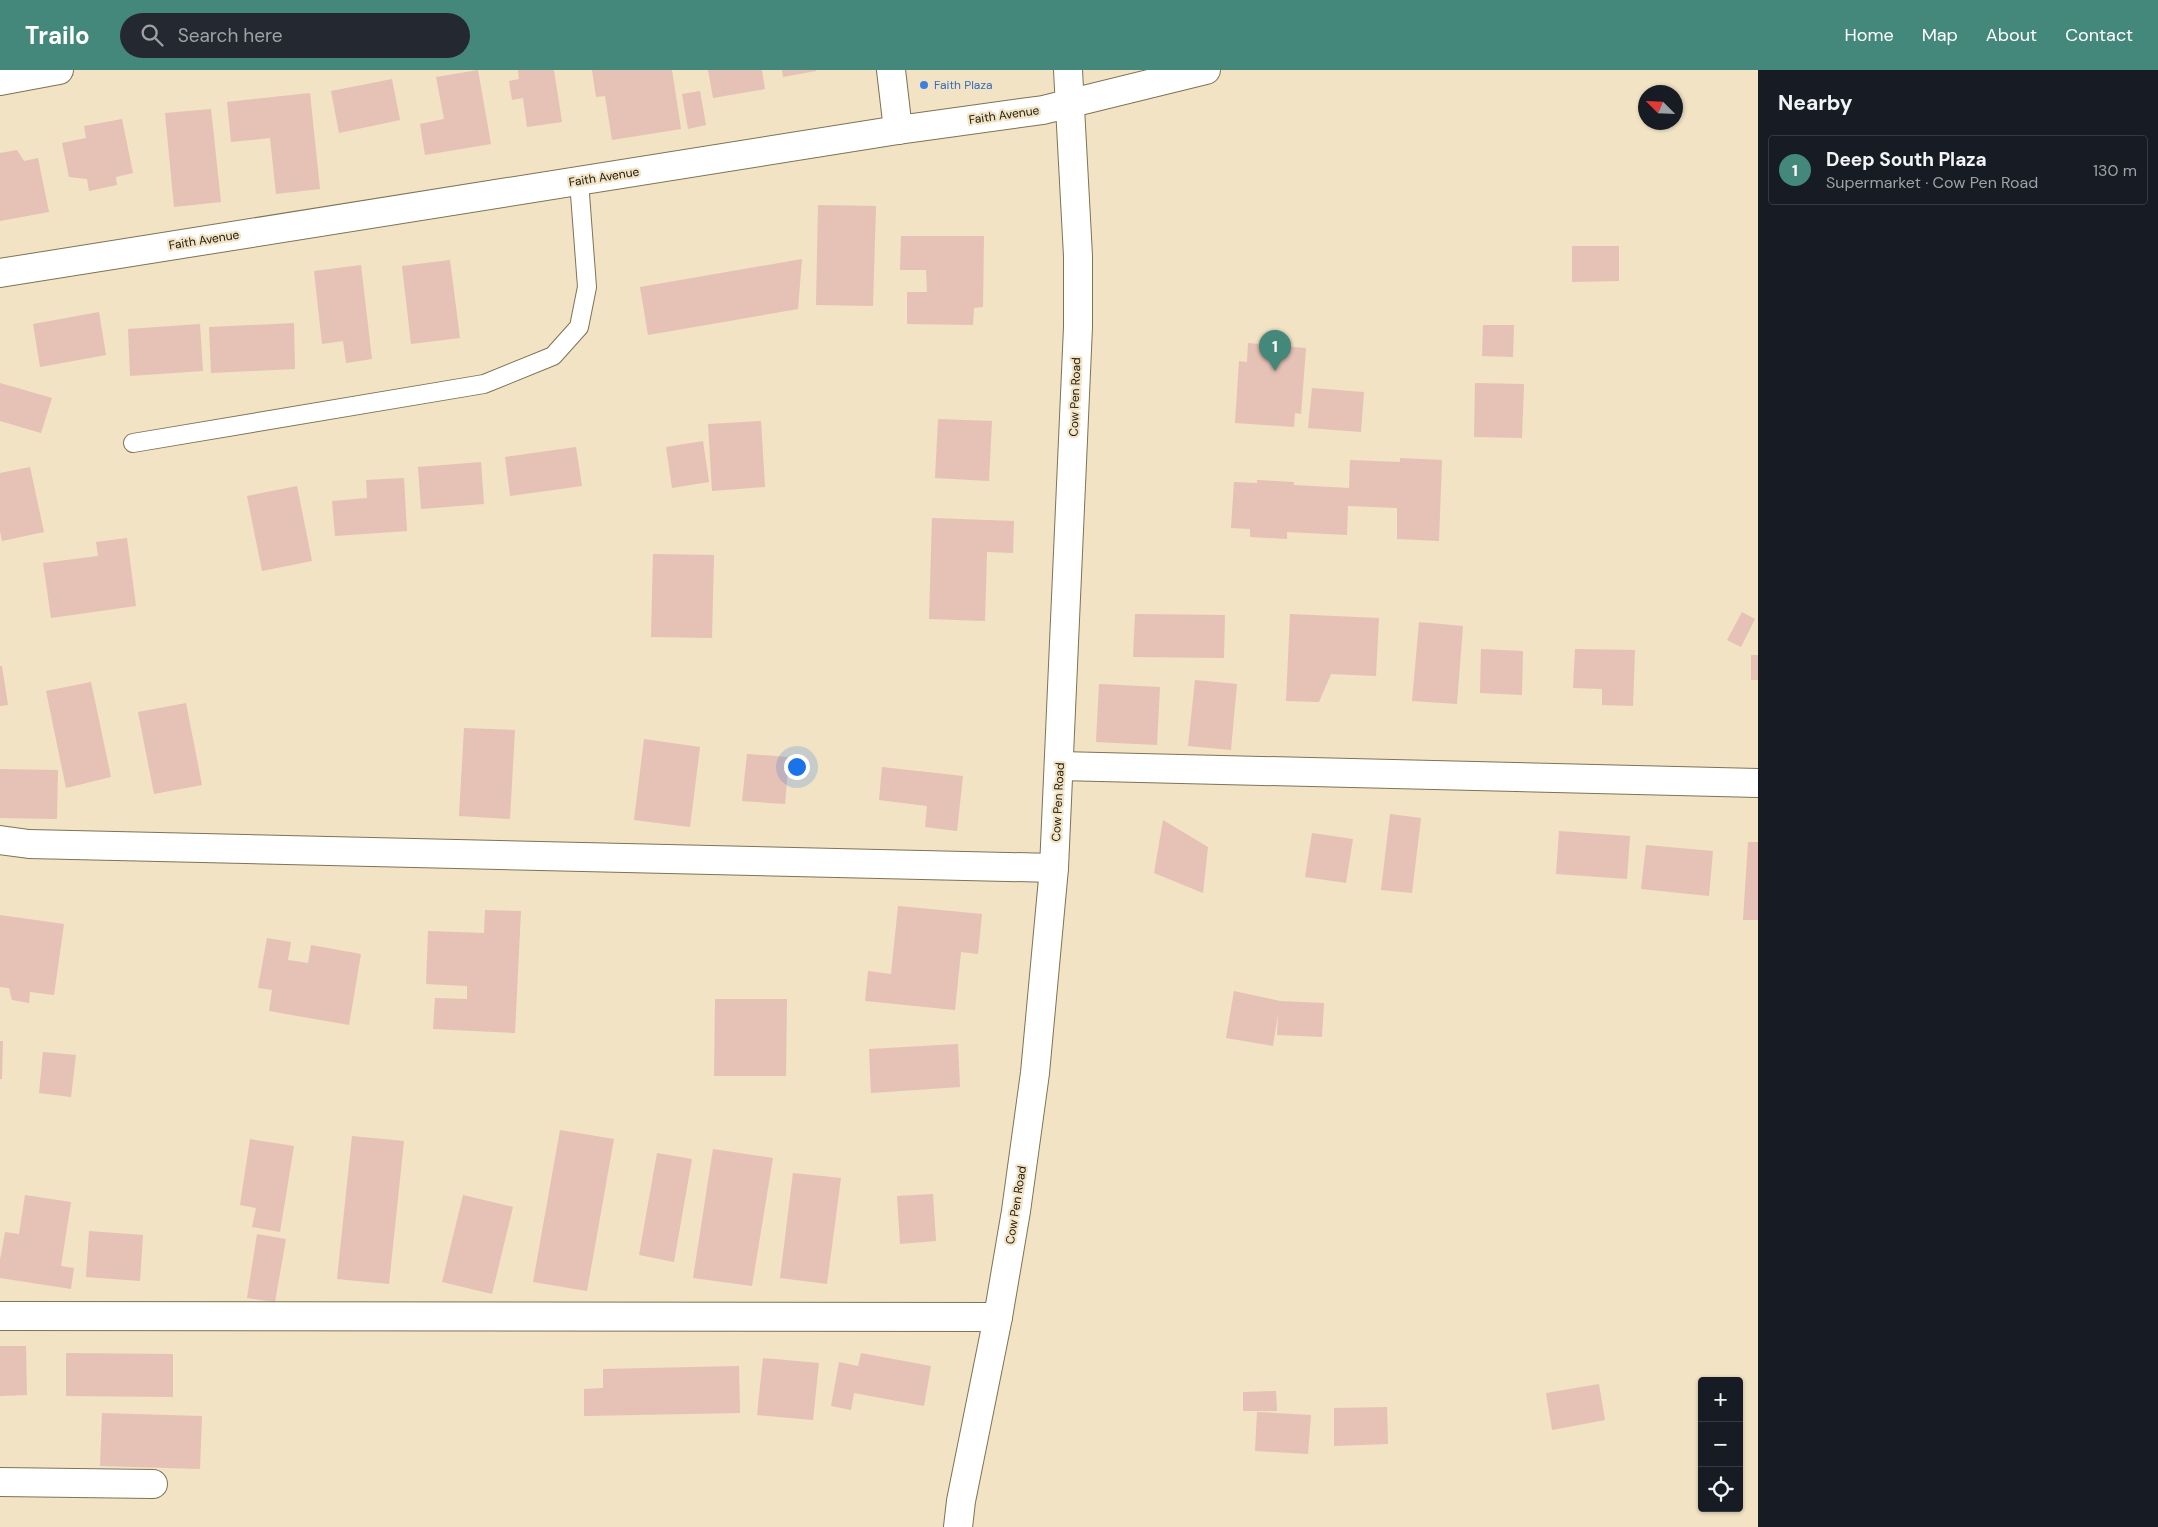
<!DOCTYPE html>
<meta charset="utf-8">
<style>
:root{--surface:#171b24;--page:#242831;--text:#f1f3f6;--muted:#9ea1a6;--line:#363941;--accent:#44887b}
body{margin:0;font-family:"DM Sans",sans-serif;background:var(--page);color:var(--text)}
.controls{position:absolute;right:15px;bottom:15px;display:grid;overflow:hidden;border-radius:5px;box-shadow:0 1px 4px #0004}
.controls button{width:45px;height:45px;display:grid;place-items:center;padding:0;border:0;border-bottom:1px solid var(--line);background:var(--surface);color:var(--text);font:25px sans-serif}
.compass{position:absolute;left:1638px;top:15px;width:45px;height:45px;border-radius:50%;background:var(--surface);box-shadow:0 1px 4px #0004;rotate:294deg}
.you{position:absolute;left:796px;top:696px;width:18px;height:18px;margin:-12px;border:4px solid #fff;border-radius:50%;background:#1a73e8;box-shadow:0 0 0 8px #1a73e833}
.badge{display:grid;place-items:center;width:32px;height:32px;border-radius:50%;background:var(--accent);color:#fff;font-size:16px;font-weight:700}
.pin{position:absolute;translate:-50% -41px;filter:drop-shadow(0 1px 2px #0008)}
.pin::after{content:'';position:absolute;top:26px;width:18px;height:15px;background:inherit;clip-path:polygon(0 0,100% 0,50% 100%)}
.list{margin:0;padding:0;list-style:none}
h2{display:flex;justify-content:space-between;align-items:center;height:65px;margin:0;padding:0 20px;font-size:21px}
h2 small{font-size:16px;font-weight:400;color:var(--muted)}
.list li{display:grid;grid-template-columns:32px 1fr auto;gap:15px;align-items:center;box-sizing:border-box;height:70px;margin:0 10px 10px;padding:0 10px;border:1px solid var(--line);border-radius:5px}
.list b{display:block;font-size:19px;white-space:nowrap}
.list p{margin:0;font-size:16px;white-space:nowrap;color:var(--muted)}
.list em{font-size:16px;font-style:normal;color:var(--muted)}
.icon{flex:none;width:28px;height:28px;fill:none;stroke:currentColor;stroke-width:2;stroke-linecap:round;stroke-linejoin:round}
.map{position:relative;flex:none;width:1758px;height:1457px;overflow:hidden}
header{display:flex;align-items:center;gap:30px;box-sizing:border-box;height:70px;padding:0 25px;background:var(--accent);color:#fff}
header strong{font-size:24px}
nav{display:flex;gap:28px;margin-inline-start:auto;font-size:18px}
.search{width:350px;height:45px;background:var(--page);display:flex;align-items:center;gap:12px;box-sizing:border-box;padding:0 18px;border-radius:28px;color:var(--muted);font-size:19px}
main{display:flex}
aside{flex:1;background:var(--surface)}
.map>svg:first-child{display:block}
</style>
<header>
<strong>Trailo</strong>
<div class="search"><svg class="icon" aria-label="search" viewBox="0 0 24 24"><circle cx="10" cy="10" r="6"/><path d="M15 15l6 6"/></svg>Search here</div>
<nav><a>Home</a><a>Map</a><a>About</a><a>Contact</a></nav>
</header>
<main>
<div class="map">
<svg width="1758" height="1457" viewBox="0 0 1758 1457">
<rect width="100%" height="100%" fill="#f1e3c3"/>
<path fill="#e6c1b5" d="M 478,0 L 491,74 L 425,85 L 420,54 L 444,49 L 436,7 Z
M 518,0 L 554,0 L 562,52 L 527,57 L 523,28 L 512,30 L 509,11 L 519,9 Z
M 592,0 L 672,0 L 681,59 L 612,70 L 605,26 L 596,27 Z
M 708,0 L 762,0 L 765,19 L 713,28 Z
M 782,0 L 816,0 L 816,1 L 783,7 Z
M 392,9 L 400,50 L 339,63 L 331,21 Z
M 700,21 L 706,55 L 688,59 L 682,24 Z
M 310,23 L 320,119 L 276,124 L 270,68 L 231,72 L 227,32 Z
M 211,39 L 221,132 L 174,137 L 165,43 Z
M 122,49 L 133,103 L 116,107 L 117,115 L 89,121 L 87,109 L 69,107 L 62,73 L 86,68 L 84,56 Z
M 17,80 L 24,91 L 38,88 L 49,142 L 0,151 L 0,83 Z
M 818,135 L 876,136 L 873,236 L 816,235 Z
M 901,166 L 984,166 L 983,237 L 974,238 L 973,255 L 907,254 L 907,222 L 927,222 L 926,200 L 900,200 Z
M 1572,176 L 1619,176 L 1619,211 L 1572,212 Z
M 802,189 L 798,239 L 648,265 L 640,217 Z
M 450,190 L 460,268 L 411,274 L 402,196 Z
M 361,195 L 372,289 L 346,293 L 343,271 L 322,274 L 314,201 Z
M 99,242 L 106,285 L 40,297 L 33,254 Z
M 294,253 L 295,299 L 211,303 L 209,257 Z
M 200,254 L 203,301 L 130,306 L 128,259 Z
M 1483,255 L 1514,255 L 1513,287 L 1482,286 Z
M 1248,273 L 1306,278 L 1301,344 L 1295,343 L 1294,357 L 1235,353 L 1239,291 L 1247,292 Z
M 0,313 L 52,328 L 41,363 L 0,351 Z
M 1475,313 L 1524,314 L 1522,368 L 1474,367 Z
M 1312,318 L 1364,322 L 1361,362 L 1308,358 Z
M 938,349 L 992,351 L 989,411 L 935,408 Z
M 761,351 L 765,417 L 712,421 L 708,354 Z
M 703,371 L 709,412 L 672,418 L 666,377 Z
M 576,377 L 582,416 L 510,426 L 505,387 Z
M 1400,388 L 1442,390 L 1439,471 L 1397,469 L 1397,438 L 1348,436 L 1347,465 L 1287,462 L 1287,469 L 1250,467 L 1250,459 L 1231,458 L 1234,412 L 1257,413 L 1257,410 L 1294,412 L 1294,415 L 1349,418 L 1350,390 L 1400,392 Z
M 481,392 L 484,434 L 421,439 L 418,397 Z
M 30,397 L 44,462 L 2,471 L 0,461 L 0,403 Z
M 404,408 L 407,461 L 335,466 L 332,431 L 367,428 L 366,410 Z
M 297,416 L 312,491 L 262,501 L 247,426 Z
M 932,448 L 1014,451 L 1013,483 L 987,482 L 985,551 L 929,549 Z
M 127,468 L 136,536 L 51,548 L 43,493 L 98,486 L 96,472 Z
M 653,484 L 714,485 L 712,568 L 651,567 Z
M 1742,542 L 1755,549 L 1741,577 L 1727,570 Z
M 1135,544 L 1225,545 L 1224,588 L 1133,587 Z
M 1290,544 L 1379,548 L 1376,606 L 1331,604 L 1319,632 L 1286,631 Z
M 1419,552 L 1463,556 L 1457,634 L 1412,631 Z
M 1481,579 L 1523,581 L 1522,625 L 1480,623 Z
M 1575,579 L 1635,580 L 1633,636 L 1602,635 L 1602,619 L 1573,618 Z
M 1751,585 L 1758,585 L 1758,610 L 1751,610 Z
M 0,596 L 2,596 L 8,635 L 0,636 Z
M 1195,610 L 1237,614 L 1231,680 L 1188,676 Z
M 91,612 L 111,707 L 66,718 L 46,621 Z
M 1099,614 L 1160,617 L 1157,675 L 1096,672 Z
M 186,633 L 202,715 L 154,724 L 138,642 Z
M 464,658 L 515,660 L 510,749 L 459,746 Z
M 644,669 L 700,677 L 690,757 L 634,750 Z
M 747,684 L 789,687 L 785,734 L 742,731 Z
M 882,697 L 963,706 L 957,761 L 925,757 L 927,736 L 879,730 Z
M 0,699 L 58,700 L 57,749 L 0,748 Z
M 1390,744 L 1421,748 L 1412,823 L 1381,820 Z
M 1163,750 L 1208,777 L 1203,823 L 1154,803 Z
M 1559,761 L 1630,766 L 1627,809 L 1556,804 Z
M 1312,763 L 1353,769 L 1346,813 L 1305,807 Z
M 1748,772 L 1758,772 L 1758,850 L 1743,850 Z
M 1646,775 L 1713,781 L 1709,826 L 1641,819 Z
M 898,836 L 982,844 L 978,884 L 961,882 L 955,940 L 865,931 L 868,901 L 891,904 Z
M 485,840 L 521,841 L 515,963 L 433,959 L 435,928 L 467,929 L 467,916 L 426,914 L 428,861 L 484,863 Z
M 0,845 L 64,854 L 54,925 L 30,922 L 29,933 L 12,930 L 9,918 L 0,917 Z
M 267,868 L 291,872 L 288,890 L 308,893 L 311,875 L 361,884 L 349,955 L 269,941 L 272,920 L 258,918 Z
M 1234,921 L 1280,931 L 1324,933 L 1322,967 L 1277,965 L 1278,944 L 1273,976 L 1226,968 Z
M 715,929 L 787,929 L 786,1006 L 714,1006 Z
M 0,971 L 3,971 L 2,1009 L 0,1009 Z
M 958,974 L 960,1017 L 871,1023 L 869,979 Z
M 43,982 L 76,985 L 71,1027 L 39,1023 Z
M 560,1060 L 614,1069 L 587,1221 L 533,1212 Z
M 352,1066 L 404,1071 L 389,1214 L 337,1209 Z
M 250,1069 L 294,1076 L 280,1162 L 252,1157 L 256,1138 L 240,1135 Z
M 713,1079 L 773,1088 L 752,1216 L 693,1208 Z
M 657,1083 L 692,1089 L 674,1192 L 639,1185 Z
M 793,1103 L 841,1108 L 827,1214 L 780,1208 Z
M 933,1124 L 936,1171 L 900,1174 L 897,1126 Z
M 25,1125 L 71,1132 L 61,1196 L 74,1198 L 71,1219 L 0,1208 L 0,1190 L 5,1162 L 19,1164 Z
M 463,1125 L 513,1137 L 492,1224 L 442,1212 Z
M 89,1161 L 143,1165 L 140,1211 L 86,1207 Z
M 257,1164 L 286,1169 L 275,1232 L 247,1228 Z
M 0,1276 L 26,1276 L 27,1325 L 0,1326 Z
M 66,1283 L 173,1284 L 173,1327 L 66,1326 Z
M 861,1283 L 931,1296 L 924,1336 L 854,1323 L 851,1340 L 831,1336 L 839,1292 L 858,1296 Z
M 763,1288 L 819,1293 L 813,1350 L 757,1345 Z
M 739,1296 L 740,1343 L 584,1346 L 584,1319 L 603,1318 L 603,1299 Z
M 1599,1314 L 1605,1350 L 1552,1360 L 1546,1323 Z
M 1276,1321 L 1277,1341 L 1243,1341 L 1243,1322 Z
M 1387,1337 L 1388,1374 L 1334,1376 L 1334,1338 Z
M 1257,1342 L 1311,1345 L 1308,1384 L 1255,1381 Z
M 102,1343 L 202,1346 L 200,1399 L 100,1396 Z"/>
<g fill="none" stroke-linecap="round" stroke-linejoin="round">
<defs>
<path id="lane" d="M 133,373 L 484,314 L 553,286 L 579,257 L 587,217 L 579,111"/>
<path id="street" d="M 891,0 L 898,60
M 0,11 L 59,0
M 1060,696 L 1758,713
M 0,770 L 29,774 L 1054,798
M 0,1246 L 998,1247
M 0,1412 L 153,1414"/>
<path id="secondary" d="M 0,203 L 898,60 L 1043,40 L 1206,0
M 958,1457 L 961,1431 L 998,1247 L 1016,1141 L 1035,1003 L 1054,798 L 1078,257 L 1078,186 L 1068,0"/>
</defs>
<use href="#lane" stroke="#7f7255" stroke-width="20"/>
<use href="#street" stroke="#7f7255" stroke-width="30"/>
<use href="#secondary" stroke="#7f7255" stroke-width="30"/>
<use href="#lane" stroke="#fff" stroke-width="18"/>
<use href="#street" stroke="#fff" stroke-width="28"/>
<use href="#secondary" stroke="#fff" stroke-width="28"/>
</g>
<circle fill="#3f7fe0" stroke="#f1e3c3" stroke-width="2" cx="924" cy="15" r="5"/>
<g text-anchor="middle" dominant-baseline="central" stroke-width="4.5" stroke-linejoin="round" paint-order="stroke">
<g font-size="12" fill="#366cbe" stroke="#f1e3c3" text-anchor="start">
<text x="934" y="15">Faith Plaza</text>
</g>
<g font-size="12" fill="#1c170c" stroke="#f1e3c3">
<text transform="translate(1004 45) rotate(-8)">Faith Avenue</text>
<text transform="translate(604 107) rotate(-9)">Faith Avenue</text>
<text transform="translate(204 170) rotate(-9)">Faith Avenue</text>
<text transform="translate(1075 327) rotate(-88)">Cow Pen Road</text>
<text transform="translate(1058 732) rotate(-87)">Cow Pen Road</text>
<text transform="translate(1016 1135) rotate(-81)">Cow Pen Road</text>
</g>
</g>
</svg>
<div class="controls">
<button>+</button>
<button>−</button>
<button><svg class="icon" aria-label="locate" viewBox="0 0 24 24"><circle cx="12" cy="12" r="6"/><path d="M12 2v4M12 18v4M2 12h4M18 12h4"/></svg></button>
</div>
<svg class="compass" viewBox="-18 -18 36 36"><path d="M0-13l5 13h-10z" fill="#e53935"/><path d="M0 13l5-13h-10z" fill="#9ea1a6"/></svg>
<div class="you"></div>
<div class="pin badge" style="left:1275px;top:301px">1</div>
</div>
<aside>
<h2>Nearby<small></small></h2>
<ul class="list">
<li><span class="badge">1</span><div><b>Deep South Plaza</b><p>Supermarket · Cow Pen Road</p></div><em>130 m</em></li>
</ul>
</aside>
</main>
